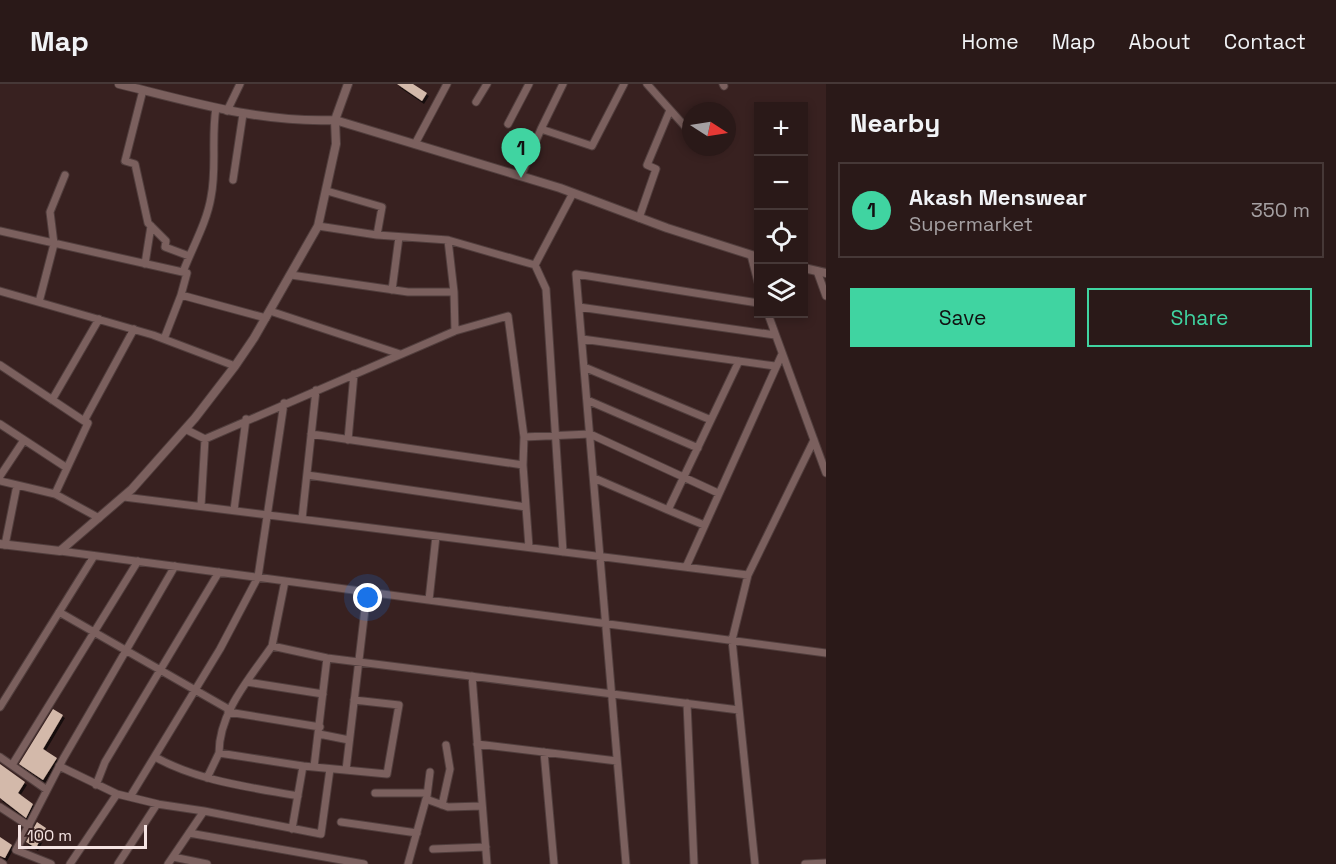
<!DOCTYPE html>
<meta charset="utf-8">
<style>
:root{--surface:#2a1918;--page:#362625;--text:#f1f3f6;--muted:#a5a0a2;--line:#463837;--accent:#40d4a1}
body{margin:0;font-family:"Space Grotesk",sans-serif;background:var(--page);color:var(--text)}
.controls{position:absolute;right:18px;top:18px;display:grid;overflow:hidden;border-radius:0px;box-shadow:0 3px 9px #0003}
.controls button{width:54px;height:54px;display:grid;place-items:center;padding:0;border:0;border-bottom:2px solid var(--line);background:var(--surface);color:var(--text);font:30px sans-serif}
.compass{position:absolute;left:682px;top:18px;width:54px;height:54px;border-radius:50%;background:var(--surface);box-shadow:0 3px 9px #0003;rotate:102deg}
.scale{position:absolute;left:18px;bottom:15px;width:129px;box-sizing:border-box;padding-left:6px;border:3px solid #f4e3e2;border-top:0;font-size:16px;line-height:21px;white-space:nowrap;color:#f4e3e2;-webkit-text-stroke:4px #382120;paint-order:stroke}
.you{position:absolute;left:368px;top:514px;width:21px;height:21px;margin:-15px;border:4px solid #fff;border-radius:50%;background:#1a73e8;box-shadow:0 0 0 9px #1a73e833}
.badge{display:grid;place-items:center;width:39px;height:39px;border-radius:50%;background:var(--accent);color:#111;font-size:20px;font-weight:700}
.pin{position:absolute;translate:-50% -50px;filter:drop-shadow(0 2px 3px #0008)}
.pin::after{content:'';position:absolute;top:32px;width:21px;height:18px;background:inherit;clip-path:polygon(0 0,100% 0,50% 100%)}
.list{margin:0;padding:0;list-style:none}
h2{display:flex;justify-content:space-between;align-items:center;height:78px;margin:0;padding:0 24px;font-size:26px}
h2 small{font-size:20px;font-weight:400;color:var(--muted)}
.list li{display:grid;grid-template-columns:39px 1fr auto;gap:18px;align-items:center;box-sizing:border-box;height:96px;margin:0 12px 12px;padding:0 12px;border:2px solid var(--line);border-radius:0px}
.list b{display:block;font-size:22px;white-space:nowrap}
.list p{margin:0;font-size:20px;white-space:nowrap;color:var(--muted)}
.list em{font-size:20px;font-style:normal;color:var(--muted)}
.actions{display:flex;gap:12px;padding:18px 24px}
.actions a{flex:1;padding:14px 0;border:2px solid var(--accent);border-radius:0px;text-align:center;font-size:21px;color:var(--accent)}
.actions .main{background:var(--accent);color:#111}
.icon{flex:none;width:33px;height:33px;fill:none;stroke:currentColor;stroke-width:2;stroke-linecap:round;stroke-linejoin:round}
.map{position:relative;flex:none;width:826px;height:780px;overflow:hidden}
header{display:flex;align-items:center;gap:36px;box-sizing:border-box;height:84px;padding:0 30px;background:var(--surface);border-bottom:2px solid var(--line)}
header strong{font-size:28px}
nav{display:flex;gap:33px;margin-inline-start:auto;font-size:21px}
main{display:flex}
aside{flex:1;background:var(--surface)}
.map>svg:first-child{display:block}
</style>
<header>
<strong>Map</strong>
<nav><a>Home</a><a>Map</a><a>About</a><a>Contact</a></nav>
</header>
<main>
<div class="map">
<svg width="826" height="780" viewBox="0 0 826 780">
<defs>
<filter id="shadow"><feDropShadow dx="2" dy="3" stdDeviation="0" flood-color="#0009"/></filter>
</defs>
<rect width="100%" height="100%" fill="#382120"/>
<path fill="#d3b9aa" filter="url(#shadow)" d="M 397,0 L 413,0 L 427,9 L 422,17 Z
M 53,625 L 63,631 L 43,665 L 57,674 L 43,696 L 19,680 Z
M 0,680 L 25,698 L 18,709 L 33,720 L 26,734 L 0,714 Z
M 37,738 L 46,744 L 36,764 L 26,758 Z
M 0,753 L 12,761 L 5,774 L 0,772 Z"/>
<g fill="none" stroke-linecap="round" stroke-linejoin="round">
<defs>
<path id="minor" d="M 647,0 L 690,48
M 723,0 L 724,2
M 143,6 L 125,77 L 135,80 L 148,139 L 166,157 L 165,163 L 189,172
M 476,18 L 487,0
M 227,27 L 240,0
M 508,40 L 529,0
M 541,45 L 563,0
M 415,60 L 447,0
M 521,92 L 541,45 L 592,62 L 624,0
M 233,96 L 243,30
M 327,107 L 382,123 L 377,151
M 639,134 L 656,85 L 647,81 L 670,26
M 318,142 L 377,151 L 448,156
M 0,147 L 187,189 L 181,211 L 266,234
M 751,171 L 758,198
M 145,180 L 151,142
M 535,181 L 546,205 L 563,468
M 817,187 L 826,212
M 183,188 C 192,164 207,138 211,113 C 217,84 211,54 216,24
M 291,191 L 408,208 L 454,208
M 392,206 L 399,153
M 0,207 L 153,251 L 235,282
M 39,218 L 54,160 L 50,128 L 65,91
M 579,223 L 775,251
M 270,227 L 400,270
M 768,230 L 826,389
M 455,247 L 508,232 L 524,353
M 164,255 L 181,211
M 582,255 L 775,282
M 0,281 L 84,337 L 134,245
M 584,283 L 711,336
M 52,316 L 99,235
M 587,316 L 698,364
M 84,337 L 88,339 L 55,410 L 99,434
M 0,340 L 67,384
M 185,345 L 205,355
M 311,350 L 523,381 L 526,423
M 348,356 L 354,290
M 523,381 L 524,353 L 590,350 L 718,409
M 307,391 L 526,423 L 529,463
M 0,392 L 24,356
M 594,394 L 668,426
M 0,397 L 55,410
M 124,413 L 748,491
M 201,422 L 205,355 L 455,247 L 454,208 L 448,156 L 535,181 L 573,109
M 234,426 L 246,335
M 302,435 L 316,306
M 704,441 L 668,426 L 739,277
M 5,461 L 17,401
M 60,467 L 826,569
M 686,483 L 782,270
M 285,497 L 272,562 L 327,574 L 739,626
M 429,516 L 436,452
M 59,528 L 230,626
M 272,562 C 250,594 219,628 219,669 L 303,682 L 387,690 L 399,621 L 354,616
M 472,592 L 487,780
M 247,598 L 323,610
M 687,619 L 694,780
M 0,623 L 94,472
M 228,628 L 320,643
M 319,650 L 349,656
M 477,660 L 617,677
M 544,668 L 554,780
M 0,673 L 47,706
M 155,673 C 198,697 249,703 298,712
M 12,681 L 138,477
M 59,682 L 117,710 L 158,720
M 314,683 L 327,574
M 346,686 L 367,508
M 207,694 L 219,669
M 96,701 L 105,678 L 219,488
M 375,709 L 427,709
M 427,712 L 430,688
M 130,713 L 220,565 L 258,493 L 284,319
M 442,721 L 450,685 L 446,661
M 0,723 L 29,742
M 341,738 L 417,749
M 292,745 L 303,682
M 189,749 L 364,780
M 433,765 L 486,763
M 173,773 L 207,780
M 0,778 L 3,780
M 51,780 L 16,766 L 63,675 L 175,482
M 70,780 L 117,710
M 118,780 L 157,720 L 204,727
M 168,780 L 204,727 L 321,750 L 330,685
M 408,780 L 426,715 L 448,723 L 482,722
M 626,780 L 576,190 L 758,219
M 755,780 L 732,556 L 748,491 L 814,356
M 805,780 L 826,779"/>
<path id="tertiary" d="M 119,0 C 191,18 261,39 335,36 L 560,104 L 667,144 L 758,173
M 804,184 L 826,189
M 0,460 L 60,467 L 132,405 L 195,334 L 235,282 L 254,254 L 318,142 L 336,60 L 335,36 L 348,0"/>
</defs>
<use href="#minor" stroke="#513e3d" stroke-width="9"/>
<use href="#tertiary" stroke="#513e3d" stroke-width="10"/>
<use href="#minor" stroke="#7b605e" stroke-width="7"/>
<use href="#tertiary" stroke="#7b605e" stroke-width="8"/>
</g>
</svg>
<div class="controls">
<button>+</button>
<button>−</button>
<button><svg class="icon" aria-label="locate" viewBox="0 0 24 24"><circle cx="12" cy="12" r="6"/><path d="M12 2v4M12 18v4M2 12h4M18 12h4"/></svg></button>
<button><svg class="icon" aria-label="layers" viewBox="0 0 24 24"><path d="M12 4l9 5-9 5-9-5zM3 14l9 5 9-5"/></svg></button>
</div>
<svg class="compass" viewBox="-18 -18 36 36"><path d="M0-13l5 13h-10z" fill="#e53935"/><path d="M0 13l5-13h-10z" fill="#a5a0a2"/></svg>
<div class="scale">100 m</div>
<div class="you"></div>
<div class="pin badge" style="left:521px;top:94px">1</div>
</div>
<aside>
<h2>Nearby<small></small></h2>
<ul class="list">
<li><span class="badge">1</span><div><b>Akash Menswear</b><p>Supermarket</p></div><em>350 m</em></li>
</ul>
<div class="actions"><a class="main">Save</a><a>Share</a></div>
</aside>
</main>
